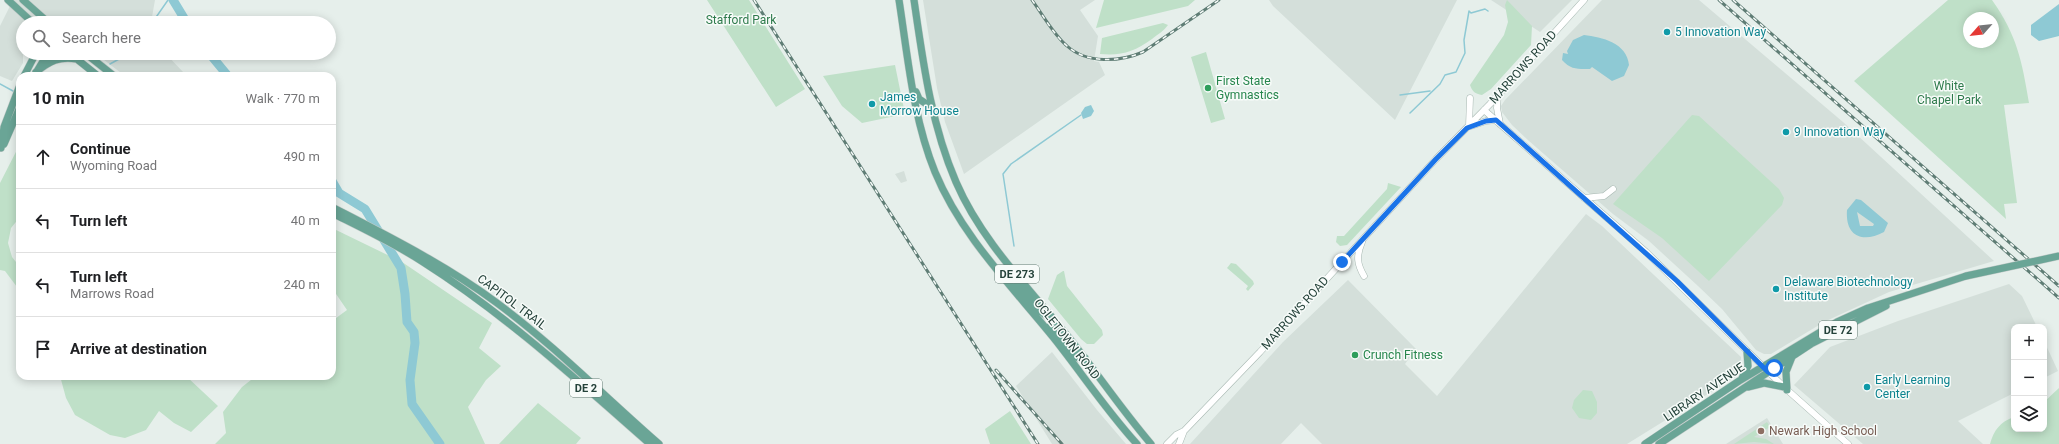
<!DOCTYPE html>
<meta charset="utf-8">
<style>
:root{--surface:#fff;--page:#f2f2f2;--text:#202124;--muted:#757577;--line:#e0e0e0}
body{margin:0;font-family:Roboto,sans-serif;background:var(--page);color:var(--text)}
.controls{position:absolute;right:12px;bottom:12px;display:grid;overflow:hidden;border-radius:8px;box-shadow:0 2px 10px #0003}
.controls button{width:36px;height:36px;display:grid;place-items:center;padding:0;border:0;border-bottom:1px solid var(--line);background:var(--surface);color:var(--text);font:20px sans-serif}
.compass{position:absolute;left:1963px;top:12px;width:36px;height:36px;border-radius:50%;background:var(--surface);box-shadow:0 2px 10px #0003;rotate:243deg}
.stop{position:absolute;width:12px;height:12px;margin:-9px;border:3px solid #1a73e8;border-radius:50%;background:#fff}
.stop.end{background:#1a73e8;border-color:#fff;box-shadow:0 1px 4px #0008}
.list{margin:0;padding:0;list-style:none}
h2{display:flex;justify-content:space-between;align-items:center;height:52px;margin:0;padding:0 16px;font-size:17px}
h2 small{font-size:13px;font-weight:400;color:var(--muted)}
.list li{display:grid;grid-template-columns:26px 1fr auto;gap:12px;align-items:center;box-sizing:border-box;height:64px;padding:0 16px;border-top:1px solid var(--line)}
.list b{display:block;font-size:15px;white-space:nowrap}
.list p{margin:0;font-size:13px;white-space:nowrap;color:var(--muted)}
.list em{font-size:13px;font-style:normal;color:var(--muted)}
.icon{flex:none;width:22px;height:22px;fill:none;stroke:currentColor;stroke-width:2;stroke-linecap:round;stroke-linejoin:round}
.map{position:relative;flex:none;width:2059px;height:444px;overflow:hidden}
.search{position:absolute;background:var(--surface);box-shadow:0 2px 10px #0003;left:16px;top:16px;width:320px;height:44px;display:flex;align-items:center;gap:10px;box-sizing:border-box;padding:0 14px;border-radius:22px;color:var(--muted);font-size:15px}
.panel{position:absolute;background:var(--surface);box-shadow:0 2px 10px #0003;left:16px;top:72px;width:320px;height:308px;border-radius:12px}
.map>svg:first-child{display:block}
</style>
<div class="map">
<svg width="2059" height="444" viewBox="0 0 2059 444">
<rect width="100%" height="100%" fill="#e6efeb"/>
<path fill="#d4dfda" d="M 13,0 L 155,0 L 152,17 L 147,23 L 23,23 L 23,63 L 12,81 L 0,76 L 0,26 Z
M 923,0 L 1095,0 L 1080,10 L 1098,36 L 1094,61 L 1099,62 L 1105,75 L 964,174 L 945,122 L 937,88 Z
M 1269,0 L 1457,0 L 1395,120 L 1273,6 Z
M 1491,0 L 1572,0 L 1540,32 Z
M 1602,0 L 1699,0 L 1843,122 L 1994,261 L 1889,292 L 1824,322 L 1771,354 L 1764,354 L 1756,350 L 1722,309 L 1698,286 L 1649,241 L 1613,214 L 1529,141 L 1512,125 L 1502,112 L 1501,106 L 1505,100 Z
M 95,53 L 165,53 L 184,73 L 183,76 L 125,76 Z
M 904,171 L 907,181 L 901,183 L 895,174 Z
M 1586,214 L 1602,226 L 1741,357 L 1740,374 L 1627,444 L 1322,444 L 1301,423 L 1281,444 L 1190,444 L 1283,342 L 1348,280 L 1416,349 L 1405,364 L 1437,396 Z
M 2009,284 L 2022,296 L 2037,327 L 2014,327 L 2014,393 L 1958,421 L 1983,444 L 1863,444 L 1794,385 L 1830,347 L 1898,321 Z
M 2044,341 L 2058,371 L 2044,378 Z
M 1052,352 L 1097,410 L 1126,444 L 1052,444 L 1016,386 Z
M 1767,418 L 1783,444 L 1726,444 Z"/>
<path fill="#bfe0c8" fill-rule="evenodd" d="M 707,0 L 749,0 L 805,89 L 776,107 Z
M 1104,0 L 1195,0 L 1188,6 L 1096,28 Z
M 1507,0 L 1532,26 L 1531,45 L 1491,89 L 1482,95 C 1475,94 1472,91 1470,85 L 1504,35 L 1508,22 L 1505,5 Z
M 1948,0 L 1992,0 C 2017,35 2022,61 2029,103 L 2004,105 L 2017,203 L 2004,204 L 2006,219 L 1854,81 ZM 1969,18 L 1993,18 L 1993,42 L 1969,42 Z
M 1163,23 L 1168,25 C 1164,31 1158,34 1152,39 C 1134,52 1121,56 1100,54 L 1102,38 Z
M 1206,52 L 1225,119 L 1211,123 L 1191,57 Z
M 895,65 L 905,114 L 862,123 L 842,106 L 823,76 Z
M 1692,115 L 1699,116 L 1779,189 L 1784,198 L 1782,205 L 1709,281 L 1662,238 L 1613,204 Z
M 20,144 L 20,166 L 17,185 L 20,190 L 20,217 L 11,228 L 8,243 L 12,257 L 20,267 L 20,291 L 5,271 L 0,270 L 0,183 Z
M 1388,183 L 1401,187 L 1347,245 L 1340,246 L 1336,242 L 1337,236 L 1344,236 L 1387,189 Z
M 332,228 L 402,262 L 492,323 L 479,348 L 501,366 L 486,380 L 468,407 L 485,444 L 215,444 L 226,433 L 223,412 L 242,387 L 256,376 L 332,376 L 332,321 L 347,310 L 332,288 Z
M 1231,263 L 1236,264 L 1253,281 L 1254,284 L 1248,291 L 1246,289 L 1248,286 L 1227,268 Z
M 1063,271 L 1064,271 L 1067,286 L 1102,330 L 1103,335 L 1094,344 L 1087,344 L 1081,339 L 1048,299 L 1057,275 Z
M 60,376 L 186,376 L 218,406 L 191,432 L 174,423 L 159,411 L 146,430 L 125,438 L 110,435 L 75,415 L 66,398 Z
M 2059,388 L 2059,444 L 1990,444 C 1994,430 2000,422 2014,417 L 2014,429 L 2044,429 L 2044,402 Z
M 1583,390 L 1592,391 L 1597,402 L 1597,413 L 1591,420 L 1579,418 L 1572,408 L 1574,400 Z
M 538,403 L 581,438 L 576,444 L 499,444 Z
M 1010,411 L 1031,444 L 990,444 L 985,429 Z
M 1767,422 L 1770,427 L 1754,437 L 1766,439 L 1774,444 L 1754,442 L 1734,444 Z"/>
<path fill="#8ec9d4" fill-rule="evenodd" d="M 2059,4 L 2059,36 L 2039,41 L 2031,35 L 2031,25 Z
M 1584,35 C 1602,37 1627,43 1629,65 L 1624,76 L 1612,81 L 1592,67 L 1590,69 C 1578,69 1571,70 1562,60 L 1563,53 L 1568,54 L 1567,51 L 1573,40 Z
M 1091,105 L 1094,111 L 1091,116 L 1083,119 L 1081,113 L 1085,107 Z
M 1856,199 L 1861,200 L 1888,223 L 1884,232 C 1863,243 1845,237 1847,210 ZM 1857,212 L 1874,224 L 1873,226 L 1860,226 Z"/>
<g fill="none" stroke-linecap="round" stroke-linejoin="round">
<path stroke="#8ec9d4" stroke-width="1.5" d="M 152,23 L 168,0
M 110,64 L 130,53
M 0,84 L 13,91
M 1400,95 L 1430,91
M 1410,113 L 1440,84 L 1445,75 L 1456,72 L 1465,53 L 1464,40 L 1469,11 L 1471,13 L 1485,9 L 1488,11
M 1014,246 L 1003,174 L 1011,164 L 1081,115"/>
<path stroke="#8ec9d4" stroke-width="9" d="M 173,0 L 187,23
M 209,53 L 228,76
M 332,181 L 339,193 L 365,209 L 401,268 L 405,294 L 407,322 L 414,332 L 415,343 L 410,380 L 412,404 L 440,444"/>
<defs>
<path id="minor" d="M 1498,94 L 1497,108 L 1500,124
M 1484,110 L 1646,252 L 1784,387 L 1848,444
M 1469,126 L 1470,98
M 1471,126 L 1486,121 L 1496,120
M 1584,198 L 1604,196 L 1613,189
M 1362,242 C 1356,256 1357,264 1364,276
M 1167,444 L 1176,435 L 1184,431 L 1260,352 L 1436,159 L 1490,104 L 1584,0
M 1179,444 L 1184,431"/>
<path id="major" d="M 8,0 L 33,23
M 23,0 L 49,23
M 899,0 C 908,58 913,118 935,172 C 961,235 1010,284 1053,337 C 1081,372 1106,410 1137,444
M 914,0 C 923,62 931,124 956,182 C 981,240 1027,286 1066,334 C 1095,370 1121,409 1151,444
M 85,53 L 114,76
M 73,56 L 98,76
M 36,72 C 50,61 59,56 77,59
M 24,76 L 36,53
M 34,76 L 48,53
M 916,92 L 919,99 L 931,107
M 4,144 L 20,107
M 1,148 L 4,127 L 20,85
M 332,207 C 388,236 446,265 497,303 C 555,346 605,397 659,444
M 332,213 C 362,228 394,243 423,262 C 505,314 577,380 650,444
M 1012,288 L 1017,285 L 1039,310 L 1049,318
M 1049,327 L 1074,355 L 1080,359 L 1085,358
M 1742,378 L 1748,366 L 1747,352
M 1748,387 L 1764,383 L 1784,387
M 1787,390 L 1786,372 L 1792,357
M 1645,444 L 1739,381 L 1837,322 L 1868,308 L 1966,276
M 1659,444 L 1811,344 L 1886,306"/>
</defs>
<use href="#minor" stroke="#a8b8b2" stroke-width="7"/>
<use href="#major" stroke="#c2cac8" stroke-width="8"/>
<use href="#minor" stroke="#fff" stroke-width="6"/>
<use href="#major" stroke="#6aa596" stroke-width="7"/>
<defs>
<path id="rail" d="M 754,0 L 1038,444
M 1032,0 C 1043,15 1053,34 1067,46 C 1087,64 1120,62 1143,52 L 1219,0
M 1719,0 L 2059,298
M 1733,0 L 2059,286
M 996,370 L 1062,444"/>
</defs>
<use href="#rail" stroke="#5f7d75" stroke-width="3"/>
<use href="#rail" stroke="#f7fbf9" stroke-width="1.5" stroke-dasharray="4.5" stroke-linecap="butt"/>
<defs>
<path id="major-bridge" d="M 1966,276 L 2059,256"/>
</defs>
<use href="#major-bridge" stroke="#c2cac8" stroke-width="8" stroke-linecap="butt"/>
<use href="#major-bridge" stroke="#6aa596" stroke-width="7"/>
</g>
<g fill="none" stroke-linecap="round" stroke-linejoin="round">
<path stroke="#1a73e8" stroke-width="5" d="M 1342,262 L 1436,159 L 1467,128 L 1486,121 L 1496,120 L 1677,281 L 1768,372 L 1774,368"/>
</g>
<g fill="#0f9aa8" stroke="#f7fbf9" stroke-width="1.5">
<circle cx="1667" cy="32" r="4"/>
<circle cx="872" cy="104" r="4"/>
<circle cx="1786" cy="132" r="4"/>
<circle cx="1776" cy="289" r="4"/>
<circle cx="1867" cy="387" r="4"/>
</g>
<g fill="#2e9e5b" stroke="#f7fbf9" stroke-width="1.5">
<circle cx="1208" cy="88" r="4"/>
<circle cx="1355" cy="355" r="4"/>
</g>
<circle fill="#8d6e63" stroke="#f7fbf9" stroke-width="1.5" cx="1761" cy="431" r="4"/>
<g text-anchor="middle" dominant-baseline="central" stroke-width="3" stroke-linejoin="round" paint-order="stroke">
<g fill="#f7fbf9" stroke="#637a73" stroke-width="1">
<rect x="995" y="265" width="44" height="18" rx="3"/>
<rect x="1819" y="321" width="38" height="18" rx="3"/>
<rect x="570" y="379" width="32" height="18" rx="3"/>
</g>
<g font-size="11" font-weight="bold" fill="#24423a">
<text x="1017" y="274">DE 273</text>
<text x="1838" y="330">DE 72</text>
<text x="586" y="388">DE 2</text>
</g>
<g font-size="12" fill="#2d7a4b" stroke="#f7fbf9">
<text x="741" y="20">Stafford Park</text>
<text x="1949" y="86">White<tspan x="1949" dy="14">Chapel Park</tspan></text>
</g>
<g font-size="12" fill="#0d838f" stroke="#f7fbf9" text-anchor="start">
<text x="1675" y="32">5 Innovation Way</text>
<text x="880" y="97">James<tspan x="880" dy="14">Morrow House</tspan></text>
<text x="1794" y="132">9 Innovation Way</text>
<text x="1784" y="282">Delaware Biotechnology<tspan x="1784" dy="14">Institute</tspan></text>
<text x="1875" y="380">Early Learning<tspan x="1875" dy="14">Center</tspan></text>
</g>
<g font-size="12" fill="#24423a" stroke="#f7fbf9">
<text transform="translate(1523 67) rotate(-48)">MARROWS ROAD</text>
<text transform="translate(512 302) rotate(37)">CAPITOL TRAIL</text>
<text transform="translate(1295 313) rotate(-48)">MARROWS ROAD</text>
<text transform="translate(1067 339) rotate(52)">OGLETOWN ROAD</text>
<text transform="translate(1704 392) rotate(-34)">LIBRARY AVENUE</text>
</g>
<g font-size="12" fill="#27864d" stroke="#f7fbf9" text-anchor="start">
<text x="1216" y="81">First State<tspan x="1216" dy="14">Gymnastics</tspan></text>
<text x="1363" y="355">Crunch Fitness</text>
</g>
<g font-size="12" fill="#785e54" stroke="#f7fbf9" text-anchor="start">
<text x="1769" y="431">Newark High School</text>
</g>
</g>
</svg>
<div class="controls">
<button>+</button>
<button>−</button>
<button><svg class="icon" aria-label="layers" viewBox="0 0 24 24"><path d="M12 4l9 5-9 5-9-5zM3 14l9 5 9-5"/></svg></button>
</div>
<svg class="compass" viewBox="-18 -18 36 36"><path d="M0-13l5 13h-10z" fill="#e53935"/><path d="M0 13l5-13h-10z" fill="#757577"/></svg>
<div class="stop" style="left:1774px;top:368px"></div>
<div class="stop end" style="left:1342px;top:262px"></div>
<div class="search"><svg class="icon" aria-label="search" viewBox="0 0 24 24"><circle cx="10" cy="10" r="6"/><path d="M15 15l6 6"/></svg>Search here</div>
<section class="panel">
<h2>10 min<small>Walk · 770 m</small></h2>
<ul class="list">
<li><svg class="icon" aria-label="ahead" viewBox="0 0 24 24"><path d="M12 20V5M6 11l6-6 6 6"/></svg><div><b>Continue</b><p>Wyoming Road</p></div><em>490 m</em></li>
<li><svg class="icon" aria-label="left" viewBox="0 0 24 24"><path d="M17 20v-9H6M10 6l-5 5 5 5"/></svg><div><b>Turn left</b></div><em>40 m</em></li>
<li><svg class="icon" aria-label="left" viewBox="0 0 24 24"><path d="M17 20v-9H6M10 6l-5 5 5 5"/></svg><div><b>Turn left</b><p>Marrows Road</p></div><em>240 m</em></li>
<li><svg class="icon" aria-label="arrive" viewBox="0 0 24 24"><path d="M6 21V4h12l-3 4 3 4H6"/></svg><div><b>Arrive at destination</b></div></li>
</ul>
</section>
</div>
